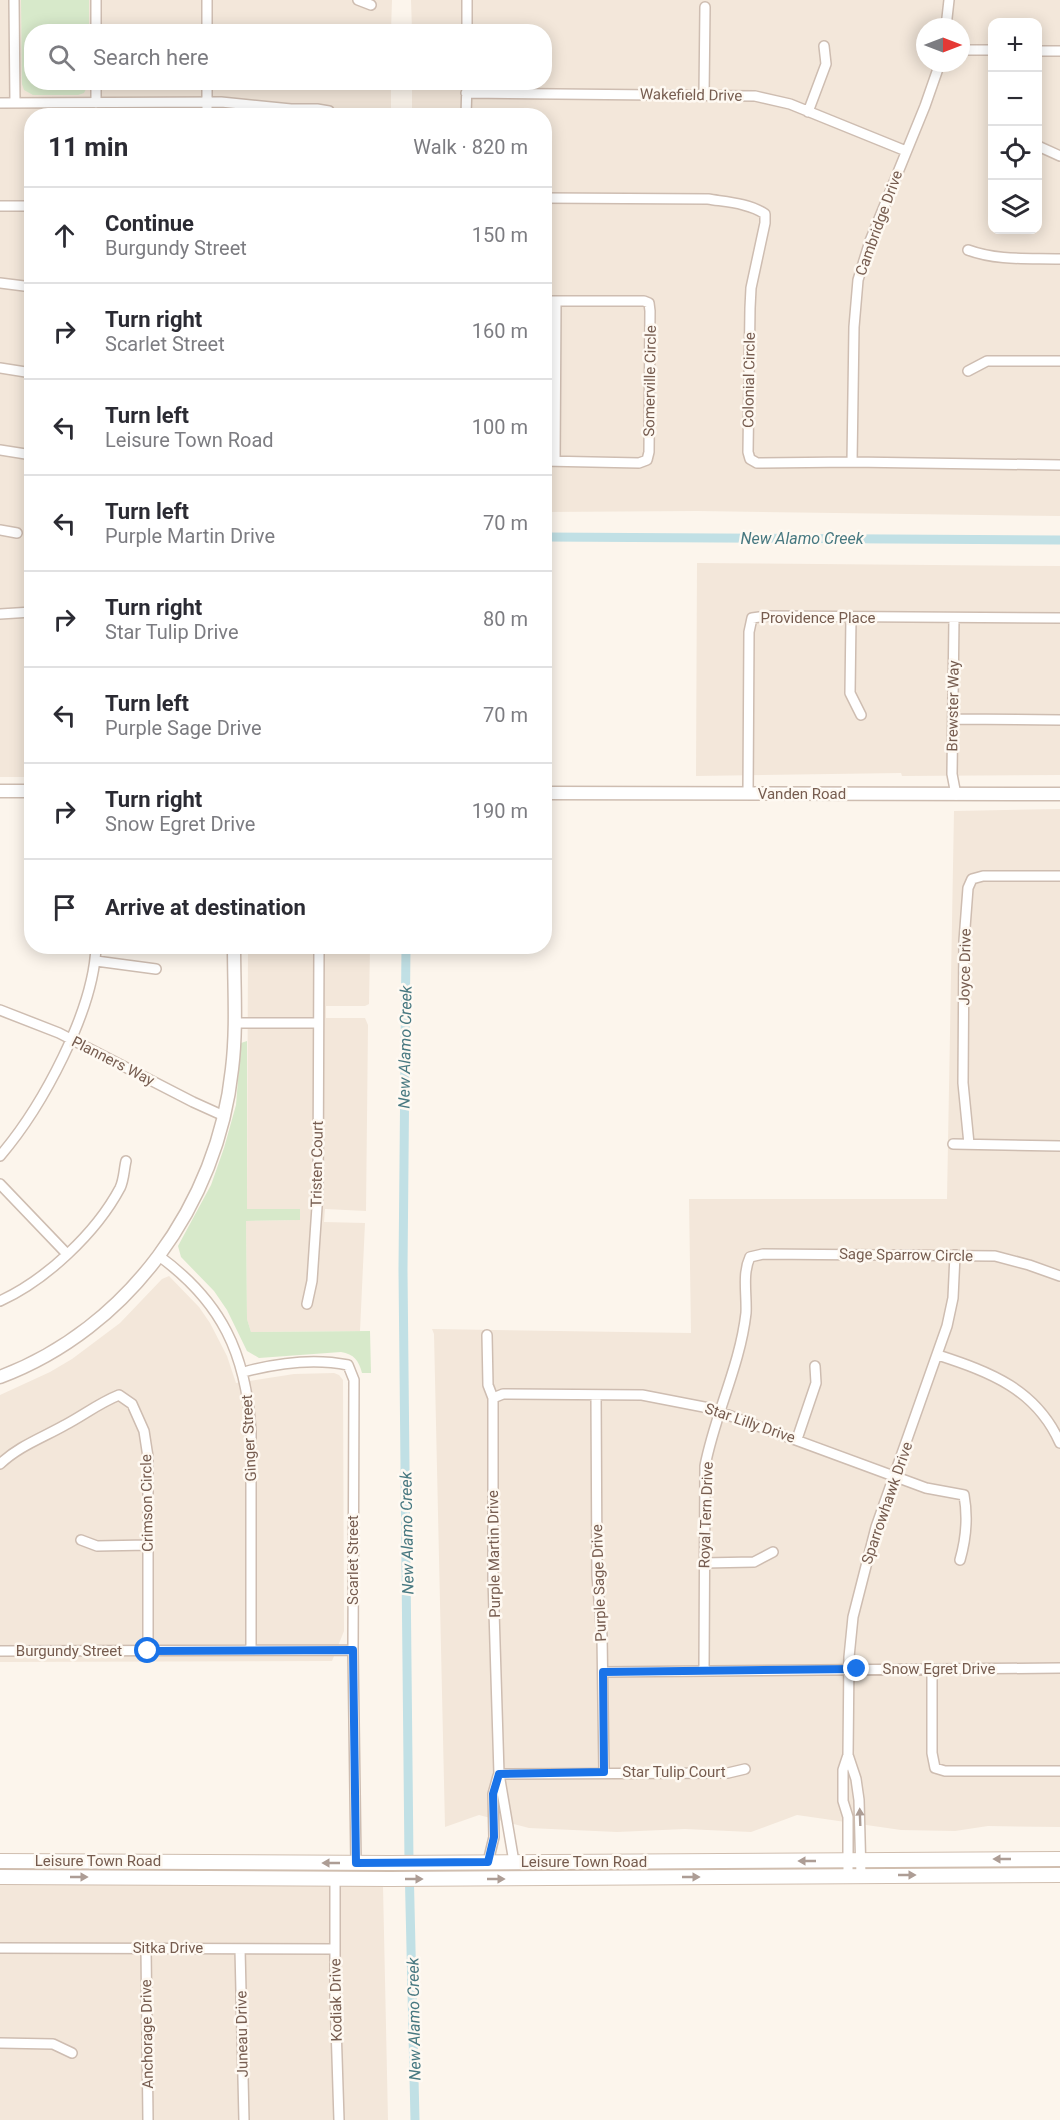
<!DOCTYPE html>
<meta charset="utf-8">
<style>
:root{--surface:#fff;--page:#f2f2f3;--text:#2b2b33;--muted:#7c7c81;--line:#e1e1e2}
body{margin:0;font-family:Roboto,sans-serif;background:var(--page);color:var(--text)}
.controls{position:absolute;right:18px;top:18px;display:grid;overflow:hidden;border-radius:12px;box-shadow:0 3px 15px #0003}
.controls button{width:54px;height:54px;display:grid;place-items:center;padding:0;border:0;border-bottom:2px solid var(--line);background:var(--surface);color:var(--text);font:30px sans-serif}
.compass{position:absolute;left:916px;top:18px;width:54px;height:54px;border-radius:50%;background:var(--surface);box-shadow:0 3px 15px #0003;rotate:90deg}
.stop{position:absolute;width:18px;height:18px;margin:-14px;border:4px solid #1a73e8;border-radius:50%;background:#fff}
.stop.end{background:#1a73e8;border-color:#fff;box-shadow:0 2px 6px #0008}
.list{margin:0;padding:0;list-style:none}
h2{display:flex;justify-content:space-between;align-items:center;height:78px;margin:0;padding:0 24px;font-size:26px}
h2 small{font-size:20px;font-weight:400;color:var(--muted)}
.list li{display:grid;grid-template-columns:39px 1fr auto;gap:18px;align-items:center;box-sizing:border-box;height:96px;padding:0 24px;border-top:2px solid var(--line)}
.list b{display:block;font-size:22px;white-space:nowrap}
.list p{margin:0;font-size:20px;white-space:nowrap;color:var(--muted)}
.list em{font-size:20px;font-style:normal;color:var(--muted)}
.icon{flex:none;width:33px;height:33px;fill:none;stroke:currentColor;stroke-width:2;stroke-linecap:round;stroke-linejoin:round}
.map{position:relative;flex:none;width:1060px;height:2120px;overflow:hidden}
.search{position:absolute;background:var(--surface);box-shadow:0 3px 15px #0003;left:24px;top:24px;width:528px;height:66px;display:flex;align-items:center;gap:15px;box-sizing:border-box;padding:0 21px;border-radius:24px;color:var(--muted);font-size:22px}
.panel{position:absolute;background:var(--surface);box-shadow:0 3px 15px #0003;left:24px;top:108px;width:528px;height:846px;border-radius:24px}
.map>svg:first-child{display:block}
</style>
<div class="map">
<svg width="1060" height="2120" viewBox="0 0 1060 2120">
<rect width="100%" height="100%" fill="#fcf5ec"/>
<path fill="#f3e7da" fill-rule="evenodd" d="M 0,0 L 392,0 L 391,31 L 32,32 L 32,82 L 391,83 L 391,115 L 32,116 L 31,777 L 0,777 Z
M 411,0 L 1060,0 L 1060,516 L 697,511 L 545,512 L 544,116 L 412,115 L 412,83 L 544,82 L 544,32 L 412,31 ZM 992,22 L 1038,22 L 1038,230 L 992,230 ZM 925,27 L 961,27 L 961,63 L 925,63 Z
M 697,563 L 1060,566 L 1060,775 L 902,776 L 901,773 L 696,776 Z
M 1060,809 L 1060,1827 L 988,1826 L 955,1831 L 901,1830 L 797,1815 L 751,1832 L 685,1829 L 617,1832 L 529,1828 L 479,1815 L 445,1827 L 434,1334 L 432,1329 L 691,1333 L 689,1199 L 947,1199 L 954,811 Z
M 248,947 L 370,947 L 369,1004 L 365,1006 L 326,1006 L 326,1018 L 365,1018 L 368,1025 L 366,1211 L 325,1209 L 324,1222 L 365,1223 L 360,1331 L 251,1332 L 247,1319 L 246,1221 L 299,1220 L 300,1209 L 247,1209 Z
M 169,1276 L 199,1307 L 210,1323 L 227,1356 L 236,1383 L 294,1374 L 334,1373 L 339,1375 L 343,1380 L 344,1631 L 332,1661 L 0,1662 L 0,1395 L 50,1372 L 72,1359 L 120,1323 L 162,1279 Z
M 0,1883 L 383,1886 L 388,2120 L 0,2120 Z"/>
<path fill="#d7e9ca" d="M 21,0 L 89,0 L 89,31 L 32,32 L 32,82 L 89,83 L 84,93 L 78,95 L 33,95 L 24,90 L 22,84 Z
M 247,1041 L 247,1209 L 300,1209 L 300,1220 L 246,1221 L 247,1319 L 251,1332 L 370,1331 L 371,1373 L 362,1373 C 359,1361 354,1354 341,1352 L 259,1358 L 247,1351 L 227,1310 L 214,1291 L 181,1257 L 178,1246 L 211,1185 L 224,1148 L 236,1105 L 241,1043 Z"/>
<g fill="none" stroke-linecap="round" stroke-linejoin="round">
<path stroke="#c1e0e5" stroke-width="9" d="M 544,537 L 1060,540
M 406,946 L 403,1270 L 409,1862 L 415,2120"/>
<defs>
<path id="minor" d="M 14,0 L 15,103
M 96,0 L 96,32
M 207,0 L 207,32
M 358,0 L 371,5
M 946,27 L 949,0
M 467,32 L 467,0
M 961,50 L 992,50
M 1038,51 L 1060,51
M 96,82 L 96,103
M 207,82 L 207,116
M 466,93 L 755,96 L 790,104 L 906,151
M 704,95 L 705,7
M 0,103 L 221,102 L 291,109 L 317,109 L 329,111 L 330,116
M 808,112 L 826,64 L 824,46
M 466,116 L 467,82
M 1038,146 L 1060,156
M 544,198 L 708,199 C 726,202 749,203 765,214 L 765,223 L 751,288 L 750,308 L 748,452 L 750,459 L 757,463 L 852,462 L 1060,465
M 0,206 L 32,206
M 968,250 C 998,261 1029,258 1060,259
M 0,283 L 32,287
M 544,301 L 644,301 L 649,303 L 650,311 L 649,452 L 647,460 L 639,463 L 544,461
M 0,368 L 32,373
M 968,371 L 987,361 L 1060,361
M 0,450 L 32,455
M 555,461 L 556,301
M 852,462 L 854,327 L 858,280 L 870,241 L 925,106 L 940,63
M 0,530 L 17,533
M 0,614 L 32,612
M 851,617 L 850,693 L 861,715
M 954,618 L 952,774 L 956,795
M 953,719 L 1060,720
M 748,794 L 749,632 L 752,618 L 767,616 L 1060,618
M 96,961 L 156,969
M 0,1010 L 59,1033 L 193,1102 L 224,1116
M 234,1023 L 318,1023
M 953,1144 L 1060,1146
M 969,1144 L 963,1083 L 964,941 L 968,888 L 972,879 L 983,876 L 1060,876
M 0,1156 C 42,1107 94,1011 96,946
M 0,1184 L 67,1254
M 159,1256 C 222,1302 246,1354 251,1431 L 251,1650
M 0,1301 C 46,1280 96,1233 120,1188 C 124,1180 124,1169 126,1161
M 307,1304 L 312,1281 L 318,1192 L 319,946
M 487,1335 L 488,1385 L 493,1398 L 493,1578 L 499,1774 L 514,1862
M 938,1355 C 990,1372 1036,1389 1060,1443
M 244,1372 C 277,1363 314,1358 348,1365 L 354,1380 L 353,1650 L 356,1863
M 596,1395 L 597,1576 L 602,1636 L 604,1772
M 493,1398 L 503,1394 L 642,1395 L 709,1408 L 926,1488 L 964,1495 C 968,1517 966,1539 960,1560
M 797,1439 L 816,1383 L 815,1366
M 0,1464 C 19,1446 42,1438 65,1425 C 84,1415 99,1403 119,1395 L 132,1404 L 144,1431 L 148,1457 L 148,1651
M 81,1540 L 97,1546 L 148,1545
M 704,1563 L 754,1562 L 773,1552
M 0,1651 L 353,1650
M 932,1669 L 932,1753 L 935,1768 L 945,1771 L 1060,1771
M 704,1670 L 705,1466 C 715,1414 740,1366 746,1313 C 747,1295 742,1274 750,1257 L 763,1254 L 995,1256 L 1029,1265 L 1060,1276
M 603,1672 L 1060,1668
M 499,1774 L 728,1773 L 745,1769
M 488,1862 L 494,1837 L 493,1794 L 498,1776
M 848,1876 L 848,1817 L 843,1801 L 843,1770 L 848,1755
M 861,1876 L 859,1800 L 856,1779 L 848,1755 L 849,1657 L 853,1617 L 876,1527 L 947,1326 L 953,1298 L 955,1255
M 335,1879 L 335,1994 L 339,2120
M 0,1948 L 335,1949
M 146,1948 L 148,2120
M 240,1949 L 244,2120
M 0,2043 L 53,2044 L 72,2053"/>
<path id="tertiary" d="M 0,791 L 32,791
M 544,793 L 1060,794
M 0,1377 C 128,1329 218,1204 232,1069 C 237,1029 234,987 234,946"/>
<path id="secondary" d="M 0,1861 L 390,1863 L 1060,1859
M 0,1877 L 390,1879 L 1060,1875"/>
</defs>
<use href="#minor" stroke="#cebdb1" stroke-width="12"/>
<use href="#tertiary" stroke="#cebdb1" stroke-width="15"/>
<use href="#secondary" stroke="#d0beaf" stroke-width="16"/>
<use href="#minor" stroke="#fff" stroke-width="9"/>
<use href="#tertiary" stroke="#fff" stroke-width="12"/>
<use href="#secondary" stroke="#fff" stroke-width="14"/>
</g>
<defs><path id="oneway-solid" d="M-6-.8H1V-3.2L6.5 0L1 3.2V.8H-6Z" transform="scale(1.5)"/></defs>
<g fill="#ad9d95">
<use href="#oneway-solid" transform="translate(860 1817) rotate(-92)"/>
<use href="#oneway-solid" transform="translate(1002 1859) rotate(180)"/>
<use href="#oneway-solid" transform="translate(807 1861) rotate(180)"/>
<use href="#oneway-solid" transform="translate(331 1863) rotate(-180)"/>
<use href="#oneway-solid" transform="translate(907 1875)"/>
<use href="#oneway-solid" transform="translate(79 1877)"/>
<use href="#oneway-solid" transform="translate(691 1877)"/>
<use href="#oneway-solid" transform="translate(414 1879)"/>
<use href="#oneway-solid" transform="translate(496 1879)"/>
</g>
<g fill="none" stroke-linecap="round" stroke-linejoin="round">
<path stroke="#1a73e8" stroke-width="8" d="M 148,1651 L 353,1650 L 356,1863 L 488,1862 L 494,1837 L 493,1794 L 499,1774 L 604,1772 L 603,1672 L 857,1669"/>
</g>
<g text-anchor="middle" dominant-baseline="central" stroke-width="5" stroke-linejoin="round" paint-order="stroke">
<g font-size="15" fill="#765c4f" stroke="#fef9f2">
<text transform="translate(691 95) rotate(1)">Wakefield Drive</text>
<text transform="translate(879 223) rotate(-70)">Cambridge Drive</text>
<text transform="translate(749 380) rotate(-89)">Colonial Circle</text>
<text transform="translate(650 381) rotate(-89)">Somerville Circle</text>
<text x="818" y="618">Providence Place</text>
<text transform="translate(953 706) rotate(-89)">Brewster Way</text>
<text x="802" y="794">Vanden Road</text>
<text transform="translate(965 967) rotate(-89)">Joyce Drive</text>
<text transform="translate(113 1061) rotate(27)">Planners Way</text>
<text transform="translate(317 1164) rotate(-89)">Tristen Court</text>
<text transform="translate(906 1255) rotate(1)">Sage Sparrow Circle</text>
<text transform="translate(750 1423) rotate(19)">Star Lilly Drive</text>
<text transform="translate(249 1438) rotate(-93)">Ginger Street</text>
<text transform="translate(147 1503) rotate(-91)">Crimson Circle</text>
<text transform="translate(887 1503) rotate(-71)">Sparrowhawk Drive</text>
<text transform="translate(706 1515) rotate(-88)">Royal Tern Drive</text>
<text transform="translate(494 1554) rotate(-91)">Purple Martin Drive</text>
<text transform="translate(353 1560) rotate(-90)">Scarlet Street</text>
<text transform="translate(599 1583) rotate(-92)">Purple Sage Drive</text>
<text x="69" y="1651">Burgundy Street</text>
<text x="939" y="1669">Snow Egret Drive</text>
<text x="674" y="1772">Star Tulip Court</text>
<text x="98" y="1861">Leisure Town Road</text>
<text x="584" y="1862">Leisure Town Road</text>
<text x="168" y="1948">Sitka Drive</text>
<text transform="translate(336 2000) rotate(-91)">Kodiak Drive</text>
<text transform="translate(147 2034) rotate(-91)">Anchorage Drive</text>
<text transform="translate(242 2034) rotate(-91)">Juneau Drive</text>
</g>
<g font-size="16" font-style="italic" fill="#477880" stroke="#fef9f2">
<text x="802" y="538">New Alamo Creek</text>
<text transform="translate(405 1047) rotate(-89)">New Alamo Creek</text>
<text transform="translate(407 1533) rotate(-91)">New Alamo Creek</text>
<text transform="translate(414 2019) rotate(-91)">New Alamo Creek</text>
</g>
</g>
</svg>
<div class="controls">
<button>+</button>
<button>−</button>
<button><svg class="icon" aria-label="locate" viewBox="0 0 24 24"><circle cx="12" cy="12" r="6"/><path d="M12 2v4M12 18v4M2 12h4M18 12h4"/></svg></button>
<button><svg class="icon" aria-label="layers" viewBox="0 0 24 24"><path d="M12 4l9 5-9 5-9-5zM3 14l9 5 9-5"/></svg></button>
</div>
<svg class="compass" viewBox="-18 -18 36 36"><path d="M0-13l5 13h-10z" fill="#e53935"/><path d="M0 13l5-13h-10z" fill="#7c7c81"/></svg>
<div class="stop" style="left:148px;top:1651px"></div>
<div class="stop end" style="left:857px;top:1669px"></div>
<div class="search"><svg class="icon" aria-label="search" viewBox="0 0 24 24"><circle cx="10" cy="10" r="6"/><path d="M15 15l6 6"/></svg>Search here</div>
<section class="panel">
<h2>11 min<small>Walk · 820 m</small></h2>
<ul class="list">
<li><svg class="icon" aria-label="ahead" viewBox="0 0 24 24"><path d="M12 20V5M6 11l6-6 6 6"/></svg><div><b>Continue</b><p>Burgundy Street</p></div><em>150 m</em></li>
<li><svg class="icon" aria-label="right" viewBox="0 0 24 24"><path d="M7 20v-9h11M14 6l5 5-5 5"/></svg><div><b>Turn right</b><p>Scarlet Street</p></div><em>160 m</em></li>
<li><svg class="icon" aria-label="left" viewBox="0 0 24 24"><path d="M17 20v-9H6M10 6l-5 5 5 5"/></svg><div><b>Turn left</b><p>Leisure Town Road</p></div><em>100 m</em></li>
<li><svg class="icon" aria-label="left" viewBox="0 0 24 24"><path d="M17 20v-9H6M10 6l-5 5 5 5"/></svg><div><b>Turn left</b><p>Purple Martin Drive</p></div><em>70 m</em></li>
<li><svg class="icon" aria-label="right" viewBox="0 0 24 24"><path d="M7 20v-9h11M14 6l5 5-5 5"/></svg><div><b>Turn right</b><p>Star Tulip Drive</p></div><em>80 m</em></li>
<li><svg class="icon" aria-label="left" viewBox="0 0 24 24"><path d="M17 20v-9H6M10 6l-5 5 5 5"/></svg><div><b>Turn left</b><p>Purple Sage Drive</p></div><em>70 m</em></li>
<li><svg class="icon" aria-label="right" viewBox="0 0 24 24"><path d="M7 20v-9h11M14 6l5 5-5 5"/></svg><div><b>Turn right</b><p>Snow Egret Drive</p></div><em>190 m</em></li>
<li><svg class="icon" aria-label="arrive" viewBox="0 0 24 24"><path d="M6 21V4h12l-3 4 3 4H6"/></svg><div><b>Arrive at destination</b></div></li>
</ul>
</section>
</div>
